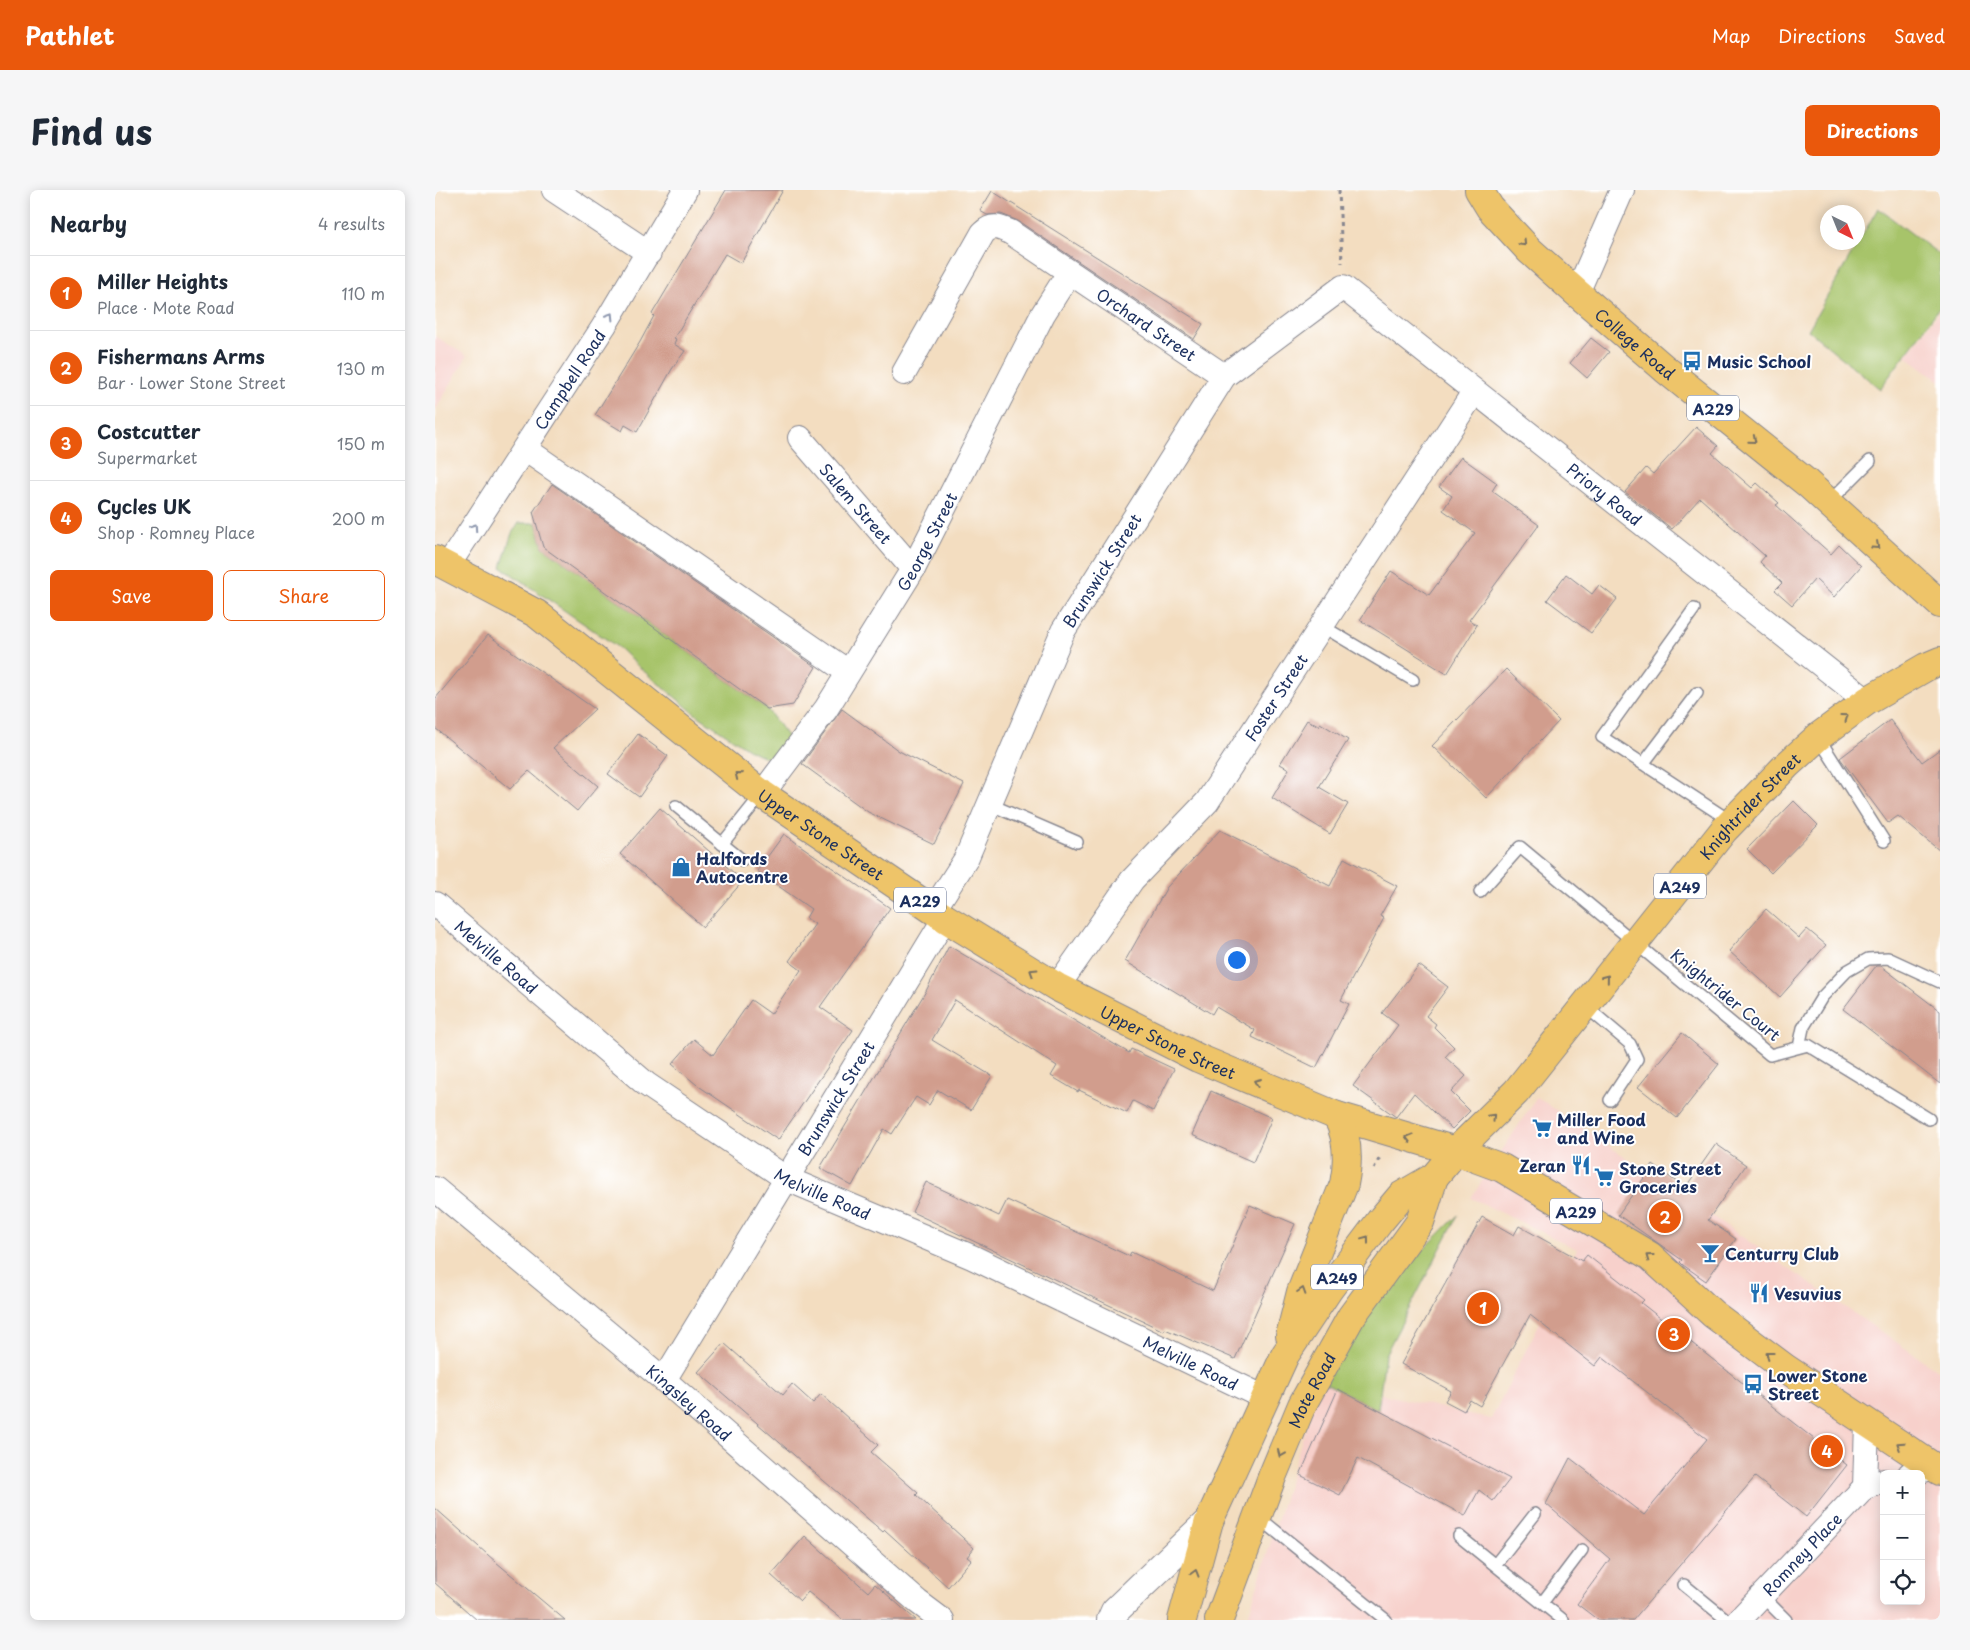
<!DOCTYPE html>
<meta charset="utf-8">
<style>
:root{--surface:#fff;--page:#f6f6f7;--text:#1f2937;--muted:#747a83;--line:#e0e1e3;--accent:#ea580c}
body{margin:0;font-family:"Playpen Sans",sans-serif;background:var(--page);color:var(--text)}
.controls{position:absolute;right:15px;bottom:15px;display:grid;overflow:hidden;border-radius:8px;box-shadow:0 2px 12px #0003}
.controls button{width:45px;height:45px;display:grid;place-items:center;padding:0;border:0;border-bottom:1px solid var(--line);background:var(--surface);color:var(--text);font:25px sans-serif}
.compass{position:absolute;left:1385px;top:15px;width:45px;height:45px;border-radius:50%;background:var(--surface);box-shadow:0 2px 12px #0003;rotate:137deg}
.you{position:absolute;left:801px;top:769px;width:18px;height:18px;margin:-12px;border:4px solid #fff;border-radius:50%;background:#1a73e8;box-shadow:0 0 0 8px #1a73e833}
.badge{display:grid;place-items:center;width:32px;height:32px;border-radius:50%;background:var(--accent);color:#fff;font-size:16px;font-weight:700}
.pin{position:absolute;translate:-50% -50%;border:2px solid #fff;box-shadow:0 1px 5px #0006}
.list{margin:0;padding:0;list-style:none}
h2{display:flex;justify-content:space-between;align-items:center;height:65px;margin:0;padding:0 20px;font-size:21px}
h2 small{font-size:16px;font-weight:400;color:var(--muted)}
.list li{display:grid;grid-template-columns:32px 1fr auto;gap:15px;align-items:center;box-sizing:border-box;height:75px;padding:0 20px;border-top:1px solid var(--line)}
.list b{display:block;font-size:19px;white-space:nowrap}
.list p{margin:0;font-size:16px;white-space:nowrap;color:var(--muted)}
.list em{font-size:16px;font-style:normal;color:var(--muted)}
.actions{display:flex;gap:10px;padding:15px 20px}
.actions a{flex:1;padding:11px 0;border:1px solid var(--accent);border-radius:8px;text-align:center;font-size:18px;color:var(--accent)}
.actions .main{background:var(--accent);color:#fff}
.icon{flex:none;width:28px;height:28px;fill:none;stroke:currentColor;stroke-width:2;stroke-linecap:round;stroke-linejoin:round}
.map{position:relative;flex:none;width:1505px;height:1430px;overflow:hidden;border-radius:8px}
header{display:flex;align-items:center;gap:30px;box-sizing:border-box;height:70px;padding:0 25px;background:var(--accent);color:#fff}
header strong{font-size:24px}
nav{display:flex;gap:28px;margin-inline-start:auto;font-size:18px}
.intro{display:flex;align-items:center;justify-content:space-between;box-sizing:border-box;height:120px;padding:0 30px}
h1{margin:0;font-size:35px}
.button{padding:12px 22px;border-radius:8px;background:var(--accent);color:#fff;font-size:18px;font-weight:700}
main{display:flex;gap:30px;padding:0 30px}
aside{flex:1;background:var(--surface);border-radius:8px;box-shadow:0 2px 12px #0003}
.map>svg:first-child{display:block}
</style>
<header>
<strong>Pathlet</strong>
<nav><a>Map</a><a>Directions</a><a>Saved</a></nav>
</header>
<div class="intro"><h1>Find us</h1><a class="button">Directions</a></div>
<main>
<aside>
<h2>Nearby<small>4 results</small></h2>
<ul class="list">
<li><span class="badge">1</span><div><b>Miller Heights</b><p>Place · Mote Road</p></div><em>110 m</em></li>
<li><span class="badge">2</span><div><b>Fishermans Arms</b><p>Bar · Lower Stone Street</p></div><em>130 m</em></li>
<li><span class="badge">3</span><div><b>Costcutter</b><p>Supermarket</p></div><em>150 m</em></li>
<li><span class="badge">4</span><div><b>Cycles UK</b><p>Shop · Romney Place</p></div><em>200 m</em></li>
</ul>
<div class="actions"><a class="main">Save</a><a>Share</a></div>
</aside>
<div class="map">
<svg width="1505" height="1430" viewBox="0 0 1505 1430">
<rect width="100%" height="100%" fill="#fff"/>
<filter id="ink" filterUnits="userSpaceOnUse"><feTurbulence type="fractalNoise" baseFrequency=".02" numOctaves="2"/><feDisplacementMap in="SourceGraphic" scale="10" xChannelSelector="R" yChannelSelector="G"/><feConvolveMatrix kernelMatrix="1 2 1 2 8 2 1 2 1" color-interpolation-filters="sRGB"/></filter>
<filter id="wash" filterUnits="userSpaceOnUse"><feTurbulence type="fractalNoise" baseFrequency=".0096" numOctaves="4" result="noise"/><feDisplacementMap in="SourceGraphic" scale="20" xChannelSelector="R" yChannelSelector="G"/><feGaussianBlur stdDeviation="1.12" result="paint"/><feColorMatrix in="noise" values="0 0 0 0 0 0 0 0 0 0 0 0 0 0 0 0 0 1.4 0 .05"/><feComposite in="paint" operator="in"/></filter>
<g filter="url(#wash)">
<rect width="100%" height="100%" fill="#f3ddc0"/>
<path fill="#f7d0cb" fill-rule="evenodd" d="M 1505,121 L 1505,191 L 1471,166 Z
M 0,146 L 32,166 L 0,221 Z
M 1102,907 L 1505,1182 L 1505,1430 L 812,1430 L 885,1190 L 1056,1229 L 1142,1059 L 1036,1008 ZM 1449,1284 L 1486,1284 L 1486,1411 L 1449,1411 Z"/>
<path fill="#a7c46b" stroke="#617a64" d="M 1443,18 L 1505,65 L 1505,117 L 1445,199 L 1373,140 Z
M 84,333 L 101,333 L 108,357 L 332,519 L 355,550 L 340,572 L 313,559 L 259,523 L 205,478 L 184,458 L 66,377 L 77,343 Z
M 1023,1025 L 950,1165 L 943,1220 L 885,1190 L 935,1113 Z"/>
<g id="blocks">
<path fill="#d19d8d" d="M 291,0 L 348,0 L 306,73 L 290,64 L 239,148 L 241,149 L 239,154 L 250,161 L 237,179 L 202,242 L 190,235 L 187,241 L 160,225 L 205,152 L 219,126 L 217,124 Z
M 557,1 L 768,134 L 759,149 L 583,31 L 566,24 L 552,25 L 545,21 Z
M 1156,148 L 1174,162 L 1152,188 L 1135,173 Z
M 1261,237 L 1283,256 L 1277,263 L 1317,298 L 1322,293 L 1344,313 L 1341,315 L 1396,364 L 1404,355 L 1426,376 L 1399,407 L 1380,389 L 1357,415 L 1340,400 L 1347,393 L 1325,372 L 1330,366 L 1265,308 L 1237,339 L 1190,302 L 1211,278 L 1218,284 Z
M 1026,267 L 1062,293 L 1057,301 L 1104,335 L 1034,430 L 1042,435 L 1012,484 L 925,430 L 956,381 L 994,405 L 1040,343 L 1008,320 L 1017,306 L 1004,297 Z
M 117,294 L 381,477 L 358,515 L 332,519 L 108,357 L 98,322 Z
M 1131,384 L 1157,404 L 1164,395 L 1182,409 L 1156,443 L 1112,410 Z
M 53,445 L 160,519 L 118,558 L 163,596 L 142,621 L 94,581 L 75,599 L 0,538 L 0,509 Z
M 1071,479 L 1124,531 L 1051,608 L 997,556 Z
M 407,519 L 464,561 L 529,594 L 499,654 L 433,622 L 367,574 Z
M 872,530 L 883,536 L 885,533 L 913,550 L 884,597 L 913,614 L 895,644 L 837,608 L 854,579 L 845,574 Z
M 1455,530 L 1487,572 L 1505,559 L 1505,661 L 1463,626 L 1453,633 L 1405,568 Z
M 203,544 L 233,566 L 204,607 L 173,584 Z
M 1359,611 L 1383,635 L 1336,683 L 1312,659 Z
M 225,618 L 308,691 L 268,737 L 185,664 Z
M 785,640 L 895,696 L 909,668 L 962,696 L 945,726 L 949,728 L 906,810 L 914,814 L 881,878 L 817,847 L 820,840 L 781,817 L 777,824 L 690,771 L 732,697 Z
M 349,644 L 455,718 L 385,817 L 418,840 L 343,950 L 262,895 L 237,874 L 259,849 L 278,865 L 316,810 L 336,824 L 366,780 L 354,771 L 380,734 L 371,728 L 376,719 L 322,681 Z
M 1331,719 L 1364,748 L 1372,739 L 1391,755 L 1345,807 L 1294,761 Z
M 514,756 L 694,863 L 696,859 L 739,879 L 718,921 L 698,911 L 692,923 L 644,900 L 643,902 L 616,886 L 622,876 L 520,810 L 497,850 L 557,886 L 536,920 L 503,900 L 494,915 L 481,907 L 457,944 L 449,939 L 417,996 L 385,978 L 491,801 Z
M 984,775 L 1013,797 L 991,826 L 1001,834 L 999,837 L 1019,857 L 1010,867 L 1031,886 L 1016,902 L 1035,921 L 1017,939 L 979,903 L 961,927 L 918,896 L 963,835 L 947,823 Z
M 1441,776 L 1446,776 L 1505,821 L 1505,894 L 1408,819 Z
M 1247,843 L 1284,874 L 1242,928 L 1203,897 Z
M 776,901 L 837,928 L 818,972 L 757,945 Z
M 1281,954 L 1311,975 L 1273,1030 L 1301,1049 L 1271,1091 L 1248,1075 L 1245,1072 L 1247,1070 L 1183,1025 L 1218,975 L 1250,998 Z
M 491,992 L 564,1026 L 572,1010 L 694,1066 L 696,1062 L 778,1101 L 815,1015 L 860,1034 L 800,1169 L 730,1139 L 729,1141 L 477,1022 Z
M 1047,1027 L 1079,1045 L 1084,1036 L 1147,1071 L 1152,1065 L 1209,1110 L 1206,1113 L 1412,1275 L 1371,1327 L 1320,1287 L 1198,1430 L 1163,1430 L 1142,1414 L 1175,1369 L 1111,1314 L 1135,1268 L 1209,1325 L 1272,1249 L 1167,1167 L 1160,1176 L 1095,1125 L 1045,1216 L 1035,1210 L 1029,1221 L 1010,1211 L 1016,1201 L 966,1174 Z
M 289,1153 L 348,1205 L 357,1194 L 378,1213 L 386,1204 L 443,1255 L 436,1262 L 483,1303 L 481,1305 L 539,1358 L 532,1367 L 536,1370 L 513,1397 L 450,1340 L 448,1342 L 263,1182 Z
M 903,1199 L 943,1220 L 1075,1289 L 1058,1311 L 1044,1300 L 1030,1326 L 923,1268 L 905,1305 L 865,1285 Z
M 0,1318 L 61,1372 L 130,1430 L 42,1430 L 0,1393 Z
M 370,1346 L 433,1402 L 440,1394 L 481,1430 L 408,1430 L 373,1402 L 365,1411 L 336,1385 Z"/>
</g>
</g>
<g filter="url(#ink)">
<use href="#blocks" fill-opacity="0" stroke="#87868f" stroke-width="1"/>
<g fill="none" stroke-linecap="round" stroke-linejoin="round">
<defs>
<path id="service" d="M 1393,313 L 1435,271
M 1259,419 L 1167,547 L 1297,632
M 887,436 L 978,490
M 1383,547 L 1449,651
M 1208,574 L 1262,503
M 554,614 L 642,652
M 241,616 L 307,670
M 287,654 L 327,604
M 1045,702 L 1085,657 L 1335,865 L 1373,855 L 1494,929
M 1149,815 L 1195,854 L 1202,869 L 1175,910
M 1364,857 L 1368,838 L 1387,807 L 1412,781 L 1433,769 L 1453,768 L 1505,792
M 822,1326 L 951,1430
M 1024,1346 L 1128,1430
M 1060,1375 L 1100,1324
M 1249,1395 L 1292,1430
M 1326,1405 L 1351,1430
M 1107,1413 L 1147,1360"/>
<g id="minor">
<path d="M 119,0 L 214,63"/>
<path d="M 1142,103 L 1187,0"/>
<path id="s1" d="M 469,183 L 548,43 C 557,34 564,37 575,42 L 789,186"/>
<path id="s2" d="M 365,248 L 478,379"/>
<path d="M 90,259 L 413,482"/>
<path id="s3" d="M 12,377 L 169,136 L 250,0"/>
<path id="s4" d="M 327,604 L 391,519 L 478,379 L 608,124 L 634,83"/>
<path id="s5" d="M 0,714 L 211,894 L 352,989 L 537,1067 L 830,1208"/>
<path id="s6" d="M 499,719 L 531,669 L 628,441 L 789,186 L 908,97 L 1432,511"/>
<path id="s7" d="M 622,797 L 697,690 L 772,612 L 1039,202"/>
<path id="s8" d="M 0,999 L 229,1190 L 483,1412 L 507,1430"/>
<path id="s9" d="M 229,1190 L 510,728"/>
<path d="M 1475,1284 L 1499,1277"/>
<path d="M 1430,1297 L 1432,1233"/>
<path id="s10" d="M 1304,1430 L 1430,1297 L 1449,1291"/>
</g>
<path id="tertiary" d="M 676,1430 L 680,1421 L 774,1331"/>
<g id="trunk">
<path id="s11" d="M 1044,0 L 1055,18 L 1094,60 L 1142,103 L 1230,179 L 1372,293 L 1505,414"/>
<path id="s12" d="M 0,370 L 102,424 L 327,604 L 510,728 L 622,797 L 763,868 L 902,926 L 1021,961 L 1067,978 L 1215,1066 L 1278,1124 L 1350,1178 L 1505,1281"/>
<path d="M 855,1146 L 866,1102 L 909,994 C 914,970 913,947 902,926"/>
<path id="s13" d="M 747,1430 L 774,1331 L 850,1165 L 894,1099 L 945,1031 L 966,1006 L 999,987 L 1021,961 L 1081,902 L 1289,640 L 1351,576 L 1383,547 L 1432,511 L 1491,477 L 1505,471"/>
<path id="s14" d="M 784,1430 L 837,1287 L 867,1215 L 916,1127 L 985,1032 L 999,987"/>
</g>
</defs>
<use href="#service" stroke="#87868f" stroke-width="14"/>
<use href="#minor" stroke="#87868f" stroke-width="26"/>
<use href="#tertiary" stroke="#87868f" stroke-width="30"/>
<use href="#trunk" stroke="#87868f" stroke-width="30"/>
<path stroke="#87868f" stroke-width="3" stroke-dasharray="4 4" stroke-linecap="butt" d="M 904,0 L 907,73
M 939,979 L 945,967"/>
<use href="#service" stroke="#fff" stroke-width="11"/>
<use href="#minor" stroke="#fff" stroke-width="24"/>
<use href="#tertiary" stroke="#fff" stroke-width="28"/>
<use href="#trunk" stroke="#eec469" stroke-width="28"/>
</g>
<defs><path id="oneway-chevron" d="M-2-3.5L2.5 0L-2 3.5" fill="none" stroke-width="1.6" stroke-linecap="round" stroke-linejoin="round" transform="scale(1.25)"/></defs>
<g stroke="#7a7263">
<use href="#oneway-chevron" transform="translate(1088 53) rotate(47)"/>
<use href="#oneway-chevron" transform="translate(1318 250) rotate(39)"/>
<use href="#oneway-chevron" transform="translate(1441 356) rotate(42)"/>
<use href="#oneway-chevron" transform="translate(1410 527) rotate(-36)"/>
<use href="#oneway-chevron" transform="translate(303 585) rotate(-141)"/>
<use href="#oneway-chevron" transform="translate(598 782) rotate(-148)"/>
<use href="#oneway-chevron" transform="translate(1171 788) rotate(-51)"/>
<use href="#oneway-chevron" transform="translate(822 892) rotate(-157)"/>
<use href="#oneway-chevron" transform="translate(1057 927) rotate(-47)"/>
<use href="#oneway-chevron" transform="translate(974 948) rotate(-165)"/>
<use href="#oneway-chevron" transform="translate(931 1049) rotate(-53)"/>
<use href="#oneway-chevron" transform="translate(1214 1067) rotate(-144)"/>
<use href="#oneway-chevron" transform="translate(867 1101) rotate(-72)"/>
<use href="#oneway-chevron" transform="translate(1334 1165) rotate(-143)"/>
<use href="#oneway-chevron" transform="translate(1465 1255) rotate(-147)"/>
<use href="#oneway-chevron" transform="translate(846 1264) rotate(113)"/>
<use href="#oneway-chevron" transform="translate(760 1383) rotate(-74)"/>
</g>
<g stroke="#8d97ae">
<use href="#oneway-chevron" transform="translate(175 126) rotate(-58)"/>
<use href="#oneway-chevron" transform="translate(39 337) rotate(-56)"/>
</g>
</g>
<defs>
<symbol id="bus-bare" viewBox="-9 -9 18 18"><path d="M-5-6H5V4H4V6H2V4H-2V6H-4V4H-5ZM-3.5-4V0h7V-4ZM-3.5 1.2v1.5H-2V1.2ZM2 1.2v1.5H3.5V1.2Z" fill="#1f6fb2" stroke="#fff" stroke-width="2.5" paint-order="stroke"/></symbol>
<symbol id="shop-bare" viewBox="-9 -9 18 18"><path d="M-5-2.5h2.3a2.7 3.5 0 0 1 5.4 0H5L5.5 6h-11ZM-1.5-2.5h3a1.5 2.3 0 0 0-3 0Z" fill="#1f6fb2" stroke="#fff" stroke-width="2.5" paint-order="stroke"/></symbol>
<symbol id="supermarket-bare" viewBox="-9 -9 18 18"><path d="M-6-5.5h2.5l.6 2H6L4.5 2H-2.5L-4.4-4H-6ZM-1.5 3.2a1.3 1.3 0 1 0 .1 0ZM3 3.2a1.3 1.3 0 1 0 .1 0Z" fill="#1f6fb2" stroke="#fff" stroke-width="2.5" paint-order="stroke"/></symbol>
<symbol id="restaurant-bare" viewBox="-9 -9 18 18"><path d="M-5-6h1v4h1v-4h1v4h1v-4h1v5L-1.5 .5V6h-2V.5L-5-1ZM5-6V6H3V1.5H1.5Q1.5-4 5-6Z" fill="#1f6fb2" stroke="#fff" stroke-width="2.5" paint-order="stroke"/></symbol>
<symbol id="bar-bare" viewBox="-9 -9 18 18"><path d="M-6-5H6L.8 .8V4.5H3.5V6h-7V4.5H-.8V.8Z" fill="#1f6fb2" stroke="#fff" stroke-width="2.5" paint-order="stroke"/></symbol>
</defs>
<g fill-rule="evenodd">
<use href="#bus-bare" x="1243" y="157" width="28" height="28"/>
<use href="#shop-bare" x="232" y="663" width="28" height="28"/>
<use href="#supermarket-bare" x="1093" y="924" width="28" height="28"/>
<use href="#restaurant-bare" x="1132" y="961" width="28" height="28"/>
<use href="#supermarket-bare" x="1155" y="973" width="28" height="28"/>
<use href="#bar-bare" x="1261" y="1049" width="28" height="28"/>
<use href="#restaurant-bare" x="1310" y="1089" width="28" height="28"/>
<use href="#bus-bare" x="1304" y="1180" width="28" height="28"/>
</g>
<g text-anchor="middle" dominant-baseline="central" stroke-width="4" stroke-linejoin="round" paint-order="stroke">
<g fill="#fff" stroke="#5f6d8e" stroke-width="1">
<rect x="1252" y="205.5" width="52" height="25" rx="4"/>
<rect x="1219" y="683.5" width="52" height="25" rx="4"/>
<rect x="459" y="697.5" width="52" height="25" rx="4"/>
<rect x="1115" y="1008.5" width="52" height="25" rx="4"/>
<rect x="876" y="1074.5" width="52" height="25" rx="4"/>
</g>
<g font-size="15" font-weight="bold" fill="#1b2f5e">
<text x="1278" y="218">A229</text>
<text x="1245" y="696">A249</text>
<text x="485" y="710">A229</text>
<text x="1141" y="1021">A229</text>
<text x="902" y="1087">A249</text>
</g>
<g font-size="16" fill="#1b2f5e" stroke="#fff">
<text stroke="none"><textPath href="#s1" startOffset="355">Orchard Street</textPath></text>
<text stroke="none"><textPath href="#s11" startOffset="220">College Road</textPath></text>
<text stroke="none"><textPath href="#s3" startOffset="224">Campbell Road</textPath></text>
<text stroke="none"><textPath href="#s6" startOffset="1091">Priory Road</textPath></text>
<text stroke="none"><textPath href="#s2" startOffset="86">Salem Street</textPath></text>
<text stroke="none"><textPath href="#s4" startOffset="302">George Street</textPath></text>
<text stroke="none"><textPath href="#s6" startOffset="379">Brunswick Street</textPath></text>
<text stroke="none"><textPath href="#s7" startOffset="364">Foster Street</textPath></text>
<text stroke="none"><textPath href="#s13" startOffset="1008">Knightrider Street</textPath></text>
<text stroke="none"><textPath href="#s12" startOffset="475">Upper Stone Street</textPath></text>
<text stroke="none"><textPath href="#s5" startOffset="81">Melville Road</textPath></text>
<text transform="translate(1291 804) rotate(39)">Knightrider Court</text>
<text stroke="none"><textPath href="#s12" startOffset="880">Upper Stone Street</textPath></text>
<text stroke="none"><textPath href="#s9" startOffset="330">Brunswick Street</textPath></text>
<text stroke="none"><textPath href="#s5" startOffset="486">Melville Road</textPath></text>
<text stroke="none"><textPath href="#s5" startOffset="891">Melville Road</textPath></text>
<text stroke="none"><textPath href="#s14" startOffset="248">Mote Road</textPath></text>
<text stroke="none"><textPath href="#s8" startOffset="332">Kingsley Road</textPath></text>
<text stroke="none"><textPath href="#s10" startOffset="91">Romney Place</textPath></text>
</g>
<g font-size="16" font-weight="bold" fill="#1b2f5e" stroke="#fff" text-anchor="start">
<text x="1272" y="171">Music School</text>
<text x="261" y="668">Halfords<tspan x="261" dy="18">Autocentre</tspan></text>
<text x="1122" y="929">Miller Food<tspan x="1122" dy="18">and Wine</tspan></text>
<text x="1131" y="975" text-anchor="end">Zeran</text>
<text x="1184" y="978">Stone Street<tspan x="1184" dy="18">Groceries</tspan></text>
<text x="1290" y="1063">Centurry Club</text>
<text x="1339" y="1103">Vesuvius</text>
<text x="1333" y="1185">Lower Stone<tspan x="1333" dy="18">Street</tspan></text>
</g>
</g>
</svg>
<div class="controls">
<button>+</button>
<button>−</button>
<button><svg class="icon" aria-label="locate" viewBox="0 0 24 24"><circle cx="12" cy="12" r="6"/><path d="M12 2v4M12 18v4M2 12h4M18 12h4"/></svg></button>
</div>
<svg class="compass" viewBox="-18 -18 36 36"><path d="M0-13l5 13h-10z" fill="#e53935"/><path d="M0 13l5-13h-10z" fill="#747a83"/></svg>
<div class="you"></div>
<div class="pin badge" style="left:1048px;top:1118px">1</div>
<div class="pin badge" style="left:1230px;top:1027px">2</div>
<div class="pin badge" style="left:1239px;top:1144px">3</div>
<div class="pin badge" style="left:1392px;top:1261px">4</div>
</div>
</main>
